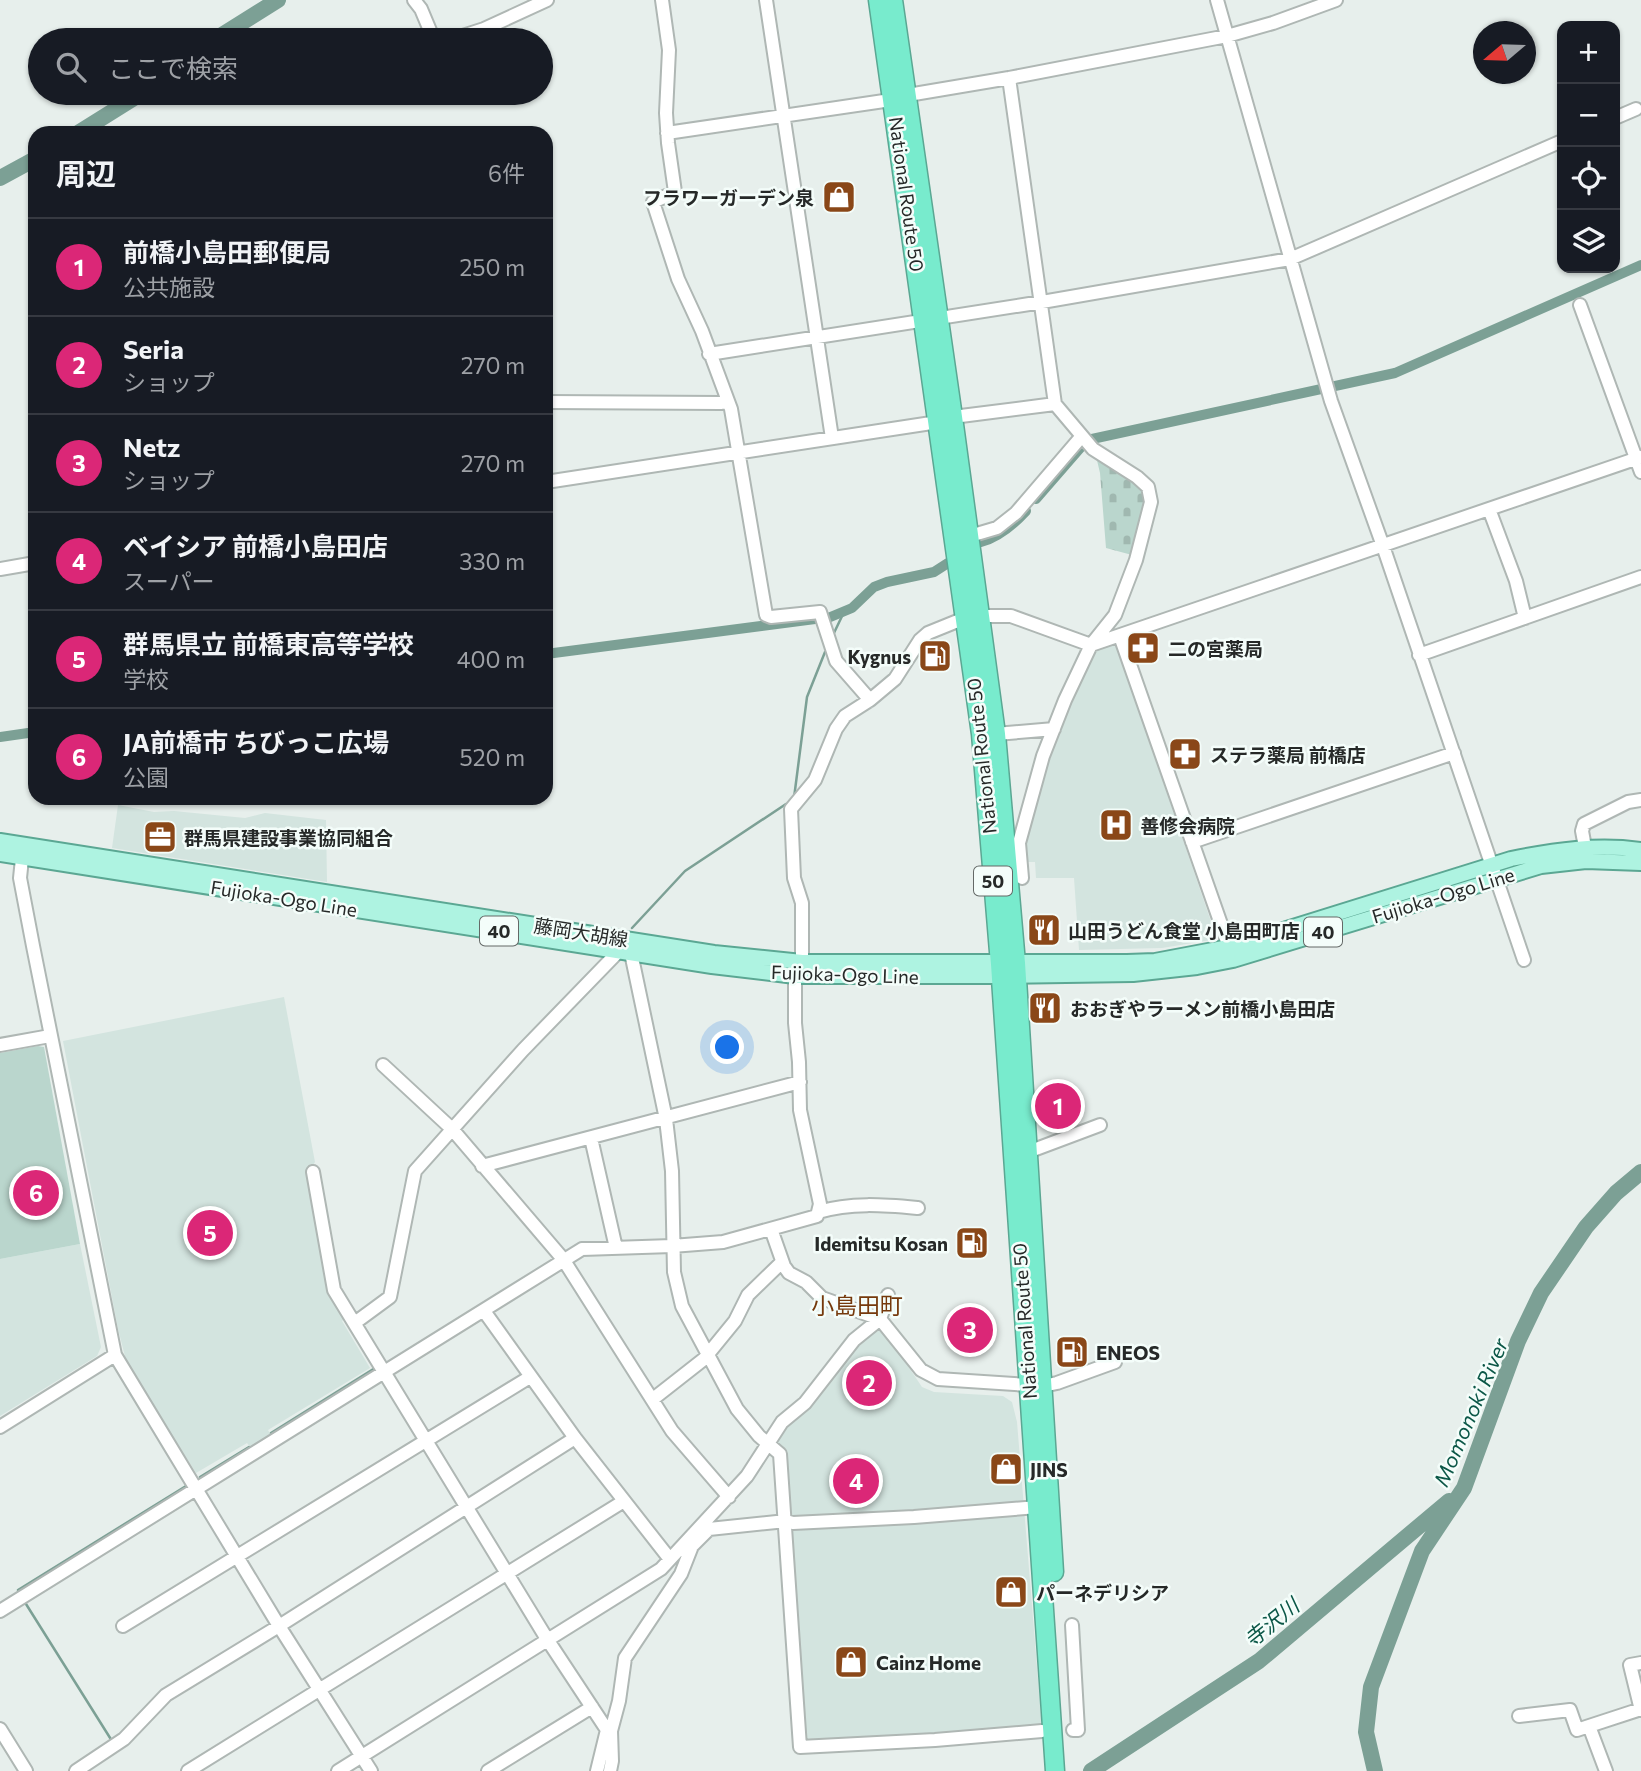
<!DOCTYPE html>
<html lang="ja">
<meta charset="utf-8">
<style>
:root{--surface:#171b24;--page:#20242c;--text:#f1f3f6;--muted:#9ea1a6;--line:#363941;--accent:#db2777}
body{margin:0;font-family:Commissioner,"Noto Sans JP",sans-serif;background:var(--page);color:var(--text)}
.controls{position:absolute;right:21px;top:21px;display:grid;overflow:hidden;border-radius:14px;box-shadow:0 2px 5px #0004}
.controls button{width:63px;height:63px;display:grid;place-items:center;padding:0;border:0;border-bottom:2px solid var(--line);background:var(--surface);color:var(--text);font:35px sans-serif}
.compass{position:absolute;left:1473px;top:21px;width:63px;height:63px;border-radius:50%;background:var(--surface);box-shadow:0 2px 5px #0004;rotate:251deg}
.you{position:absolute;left:728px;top:1048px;width:24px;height:24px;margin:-18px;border:5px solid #fff;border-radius:50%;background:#1a73e8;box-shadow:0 0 0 10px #1a73e833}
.badge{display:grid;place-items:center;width:46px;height:46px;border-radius:50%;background:var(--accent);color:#fff;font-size:23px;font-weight:700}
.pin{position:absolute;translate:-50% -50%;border:4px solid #fff;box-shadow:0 2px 7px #0006}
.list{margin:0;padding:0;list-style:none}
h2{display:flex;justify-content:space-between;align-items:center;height:91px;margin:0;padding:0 28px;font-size:30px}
h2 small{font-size:23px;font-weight:400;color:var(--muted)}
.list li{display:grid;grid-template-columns:46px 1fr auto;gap:21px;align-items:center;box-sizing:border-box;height:98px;padding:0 28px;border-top:2px solid var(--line)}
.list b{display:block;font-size:26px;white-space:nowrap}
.list p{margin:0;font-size:23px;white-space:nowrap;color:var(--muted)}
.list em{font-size:23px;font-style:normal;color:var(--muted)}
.icon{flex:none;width:38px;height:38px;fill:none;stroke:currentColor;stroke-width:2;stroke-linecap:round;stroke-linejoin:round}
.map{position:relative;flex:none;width:1641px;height:1771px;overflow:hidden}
.search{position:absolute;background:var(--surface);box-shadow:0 2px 5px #0004;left:28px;top:28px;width:525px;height:77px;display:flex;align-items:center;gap:18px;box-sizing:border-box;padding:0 24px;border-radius:38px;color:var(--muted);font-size:26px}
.panel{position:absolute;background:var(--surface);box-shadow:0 2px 5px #0004;left:28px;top:126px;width:525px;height:679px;border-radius:21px}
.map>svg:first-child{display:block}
</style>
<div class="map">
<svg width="1641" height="1771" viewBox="0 0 1641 1771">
<defs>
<pattern id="cemetery-stones" width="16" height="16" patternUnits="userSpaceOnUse" patternTransform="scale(1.75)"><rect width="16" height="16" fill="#bad6cd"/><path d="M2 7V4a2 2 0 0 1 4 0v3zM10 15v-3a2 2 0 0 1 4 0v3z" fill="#a0b8b0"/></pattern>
</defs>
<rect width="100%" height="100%" fill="#e7efec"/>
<path fill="#d3e4df" d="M 1111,645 L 1117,647 L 1217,939 L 1162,948 L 1079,950 L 1074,878 L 1036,878 L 1035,862 L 1025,862 L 1024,839 L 1046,756 L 1093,650 Z
M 118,805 L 154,812 L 174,811 L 245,818 L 265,813 L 326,820 L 327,882 L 112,848 Z
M 284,997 L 315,1162 L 308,1173 L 331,1288 L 349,1316 L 342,1321 L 370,1368 L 268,1430 L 271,1435 L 251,1448 L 247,1443 L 196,1473 L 127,1364 L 118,1329 L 63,1041 Z
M 80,1244 L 101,1347 L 97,1356 L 0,1416 L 0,1259 Z
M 875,1325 L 881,1326 L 922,1387 L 934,1392 L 1003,1396 L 1012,1402 L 1017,1422 L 1042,1728 L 803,1742 L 777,1444 L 781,1427 Z"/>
<path fill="url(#cemetery-stones)" d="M 1096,456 L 1143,487 L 1146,496 L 1132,555 L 1106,548 L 1100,473 Z"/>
<path fill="#bad6cd" d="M 38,1046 L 44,1047 L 80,1244 L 0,1259 L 0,1053 Z"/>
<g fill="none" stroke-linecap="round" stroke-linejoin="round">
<path stroke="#7ca095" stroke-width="2.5" d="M 833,635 L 844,612
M 794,798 L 807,697 L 825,652
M 632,928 L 685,871 L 786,804
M 407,1182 L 410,1169
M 271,1433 L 375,1368
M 200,1477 L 249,1447
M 18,1590 L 186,1486
M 26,1604 L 112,1741"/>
<path stroke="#7ca095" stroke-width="10" d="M 1036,499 L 1082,446 L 1092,439 L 1395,373 L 1641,265
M 981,542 C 999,537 1014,524 1026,511
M 828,618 L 852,608 L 874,587 L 887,582 L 934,572 L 948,563
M 546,654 L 815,619
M 0,737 L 35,732"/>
<path stroke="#7ca095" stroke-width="16" d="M 214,40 L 278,0
M 78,133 L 142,93
M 0,178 L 35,159
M 1091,1771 L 1259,1661 L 1449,1501
M 1375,1771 L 1366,1732 L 1371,1687 L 1422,1551 L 1464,1488 L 1518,1341 L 1541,1293 L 1586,1227 L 1616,1193 L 1641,1172"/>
<defs>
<path id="minor" d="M 414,0 L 421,9 L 434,40
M 662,0 L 669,50 L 666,113 L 668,143 L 675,192 L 653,202 L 678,279 L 702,331 L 731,409 L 766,615 L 771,617 L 820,612 L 836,661 L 870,700 L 895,679 L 920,640 L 928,633 L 965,618 L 980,616 L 1011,616 L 1091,645 L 1641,457
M 766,0 L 832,438
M 1217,0 L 1331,401 L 1383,546 L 1524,960
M 450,40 L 484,29 L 547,0
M 1009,78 L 1055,404 L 1093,449 L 1137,477 L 1148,487 L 1151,502 L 1136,560 L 1115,615 L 1091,645 L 1065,700 L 1043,756 L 1019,843 L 1022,878
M 1615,118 L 1636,109
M 667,133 L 884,101 L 908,95 L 1009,78 L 1227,36 L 1273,23 L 1336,0
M 1580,305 L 1641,472
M 709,354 L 1042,302 L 1290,259 L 1562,141
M 546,402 L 721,403 L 728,401
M 953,417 L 1055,404
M 546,482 L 938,422
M 1489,509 L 1516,581 L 1525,618
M 970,536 L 997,528 L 1016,513 L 1082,436
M 0,569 L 35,563
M 1120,636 L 1229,947
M 1419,655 L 1641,577
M 996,734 L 1054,729
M 1192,842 L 1454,753
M 1585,847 L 1582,831 L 1584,824 L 1628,802 L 1641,800
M 23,849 L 20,878 L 33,946 L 115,1355 L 279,1626 L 371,1771
M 631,953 L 666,1119 L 672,1171 L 674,1272 L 682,1306 L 737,1409 L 759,1436 L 780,1454 L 800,1747 L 935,1740 L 1042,1731
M 0,1045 L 50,1036
M 383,1065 L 452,1129 L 563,1259 L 672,1431 L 729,1497
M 591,1138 L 616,1248
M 1028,1152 L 1100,1125
M 482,1166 L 800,1082
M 313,1172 L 334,1290 L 547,1639 L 607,1730 L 597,1771
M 818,1212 C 851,1202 884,1205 918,1208
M 771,1229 L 784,1266 L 789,1273 L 806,1282 L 822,1298 L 880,1319 L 921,1370 L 938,1379 L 1043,1386 L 1057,1383 L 1115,1362
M 484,1311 L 575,1438 L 669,1558
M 356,1322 L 390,1297 L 415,1171 L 523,1050 L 619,951
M 653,1399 L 704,1359 L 735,1321 L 748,1295 L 782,1262
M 0,1427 L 115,1355
M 0,1611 L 582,1249 L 672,1246 L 723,1242 L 817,1216 L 820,1204 L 800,1110 L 799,1062 L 795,1023 L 795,976 L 802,962 L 802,903 L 794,878 L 791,809 L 815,780 L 836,729 L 845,716 L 870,700
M 1072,1625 L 1078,1730 L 1073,1730
M 123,1626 L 530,1377
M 1641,1663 L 1630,1665 L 1641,1710
M 1519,1716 L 1570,1710 L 1577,1730 L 1589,1726 L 1606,1771
M 1589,1726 L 1641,1709
M 0,1729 L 26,1771
M 76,1771 L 124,1739 L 166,1695 L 279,1626 L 575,1438
M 188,1771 L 624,1501
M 338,1771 L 661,1569 L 747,1476 L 782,1422 L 805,1403 L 854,1340 L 880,1319 L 888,1295
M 488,1771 L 592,1707
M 610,1771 L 612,1761 L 611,1731 L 619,1701 L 625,1658 L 681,1574 L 692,1546 L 709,1529 L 786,1521 L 793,1523 L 914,1517 L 1038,1507"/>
<path id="major" d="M 0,841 L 714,953 L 802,962 L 1127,962 L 1155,961 L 1229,947 L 1511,859 C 1555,850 1597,844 1641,850
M 0,854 L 712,966 L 795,976 L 1000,976 L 1133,974 L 1197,967 L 1233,960 L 1541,866 L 1586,861 L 1641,863"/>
<path id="highway" d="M 878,0 L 981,734 L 1000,964 L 1055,1771
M 893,0 L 953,417 L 996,734 L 1016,963 L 1054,1572"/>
</defs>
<use href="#minor" stroke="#afb7b4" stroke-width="16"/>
<use href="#major" stroke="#5ba793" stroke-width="18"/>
<use href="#highway" stroke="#5ba793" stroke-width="21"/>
<use href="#minor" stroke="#fff" stroke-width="12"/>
<use href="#major" stroke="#aef3e1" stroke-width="14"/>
<use href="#highway" stroke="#78ebcd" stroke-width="18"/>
</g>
<defs>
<symbol id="shop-square" viewBox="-11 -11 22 22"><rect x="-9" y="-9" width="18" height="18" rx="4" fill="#8a4718" stroke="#f4fdfa"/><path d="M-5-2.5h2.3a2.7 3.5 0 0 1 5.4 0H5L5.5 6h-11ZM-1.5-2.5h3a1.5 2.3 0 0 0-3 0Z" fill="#fff"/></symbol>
<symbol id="pharmacy-square" viewBox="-11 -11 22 22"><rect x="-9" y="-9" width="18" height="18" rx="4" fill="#8a4718" stroke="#f4fdfa"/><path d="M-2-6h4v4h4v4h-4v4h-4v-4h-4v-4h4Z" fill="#fff"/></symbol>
<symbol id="fuel-square" viewBox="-11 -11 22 22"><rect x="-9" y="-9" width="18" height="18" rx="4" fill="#8a4718" stroke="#f4fdfa"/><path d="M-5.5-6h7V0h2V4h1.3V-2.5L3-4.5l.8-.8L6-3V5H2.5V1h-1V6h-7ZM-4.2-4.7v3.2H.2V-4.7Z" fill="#fff"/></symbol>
<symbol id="hospital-square" viewBox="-11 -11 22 22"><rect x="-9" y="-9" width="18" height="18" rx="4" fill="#8a4718" stroke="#f4fdfa"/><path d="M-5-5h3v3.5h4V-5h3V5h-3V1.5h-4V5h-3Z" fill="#fff"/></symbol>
<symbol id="office-square" viewBox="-11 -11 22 22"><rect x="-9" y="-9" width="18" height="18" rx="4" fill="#8a4718" stroke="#f4fdfa"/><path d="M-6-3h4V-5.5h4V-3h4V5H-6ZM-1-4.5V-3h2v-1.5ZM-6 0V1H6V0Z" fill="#fff"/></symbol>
<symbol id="restaurant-square" viewBox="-11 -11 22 22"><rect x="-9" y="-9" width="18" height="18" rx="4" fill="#8a4718" stroke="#f4fdfa"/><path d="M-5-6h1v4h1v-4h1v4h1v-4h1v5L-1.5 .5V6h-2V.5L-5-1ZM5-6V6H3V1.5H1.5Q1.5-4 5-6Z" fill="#fff"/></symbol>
</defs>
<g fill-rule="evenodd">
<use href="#shop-square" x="820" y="178" width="38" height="38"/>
<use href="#pharmacy-square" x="1124" y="629" width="38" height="38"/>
<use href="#fuel-square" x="916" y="637" width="38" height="38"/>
<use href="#pharmacy-square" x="1166" y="735" width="38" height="38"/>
<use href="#hospital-square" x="1097" y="806" width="38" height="38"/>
<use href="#office-square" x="141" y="818" width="38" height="38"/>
<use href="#restaurant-square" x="1025" y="911" width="38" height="38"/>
<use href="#restaurant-square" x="1026" y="989" width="38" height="38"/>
<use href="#fuel-square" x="953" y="1224" width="38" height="38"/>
<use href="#fuel-square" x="1053" y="1333" width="38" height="38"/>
<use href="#shop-square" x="987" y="1450" width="38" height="38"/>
<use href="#shop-square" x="992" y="1573" width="38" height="38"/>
<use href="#shop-square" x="832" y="1643" width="38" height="38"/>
</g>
<g text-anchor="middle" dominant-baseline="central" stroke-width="5" stroke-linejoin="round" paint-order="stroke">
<g fill="#f4fdfa" stroke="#646967" stroke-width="2">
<rect x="974" y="866.5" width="38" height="29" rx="5"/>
<rect x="480" y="916.5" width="38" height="29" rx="5"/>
<rect x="1304" y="917.5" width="38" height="29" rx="5"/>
</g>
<g font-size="18" font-weight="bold" fill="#262928">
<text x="993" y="881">50</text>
<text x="499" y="931">40</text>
<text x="1323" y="932">40</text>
</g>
<g font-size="19" fill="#262928" stroke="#f4fdfa">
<text transform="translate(907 194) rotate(82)">National Route 50</text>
<text transform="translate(981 756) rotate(-96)">National Route 50</text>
<text transform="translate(1443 895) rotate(-17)">Fujioka-Ogo Line</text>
<text transform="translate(284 898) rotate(9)">Fujioka-Ogo Line</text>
<text transform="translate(581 932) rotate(9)">藤岡大胡線</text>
<text transform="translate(845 974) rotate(2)">Fujioka-Ogo Line</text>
<text transform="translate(1024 1321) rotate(-94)">National Route 50</text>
</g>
<g font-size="19" font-weight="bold" fill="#262928" stroke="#f4fdfa" text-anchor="start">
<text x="814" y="197" text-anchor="end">フラワーガーデン泉</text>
<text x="1168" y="648">二の宮薬局</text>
<text x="911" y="656" text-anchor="end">Kygnus</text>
<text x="1210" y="754">ステラ薬局 前橋店</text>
<text x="1140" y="825">善修会病院</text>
<text x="184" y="837">群馬県建設事業協同組合</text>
<text x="1068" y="930">山田うどん食堂 小島田町店</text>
<text x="1070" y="1008">おおぎやラーメン前橋小島田店</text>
<text x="948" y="1243" text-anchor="end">Idemitsu Kosan</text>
<text x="1096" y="1352">ENEOS</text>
<text x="1030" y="1469">JINS</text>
<text x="1036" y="1592">パーネデリシア</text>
<text x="876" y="1662">Cainz Home</text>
</g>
<g font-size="21" font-style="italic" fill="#0b5747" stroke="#f4fdfa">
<text transform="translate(1470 1412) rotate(-67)">Momonoki River</text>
<text transform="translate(1271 1622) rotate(-39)">寺沢川</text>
</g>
<g font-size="23" fill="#75390c" stroke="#f4fdfa">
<text x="857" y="1305">小島田町</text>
</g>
</g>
</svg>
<div class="controls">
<button>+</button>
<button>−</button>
<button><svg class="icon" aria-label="locate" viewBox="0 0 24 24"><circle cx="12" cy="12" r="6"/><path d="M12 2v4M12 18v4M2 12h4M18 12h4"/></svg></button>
<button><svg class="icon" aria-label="layers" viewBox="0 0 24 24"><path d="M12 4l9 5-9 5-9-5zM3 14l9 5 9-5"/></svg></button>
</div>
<svg class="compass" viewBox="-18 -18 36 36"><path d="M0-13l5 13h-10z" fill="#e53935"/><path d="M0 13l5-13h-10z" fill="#9ea1a6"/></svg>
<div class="you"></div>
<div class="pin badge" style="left:1058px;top:1106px">1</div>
<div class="pin badge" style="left:869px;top:1383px">2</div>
<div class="pin badge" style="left:970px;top:1330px">3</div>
<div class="pin badge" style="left:856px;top:1481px">4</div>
<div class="pin badge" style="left:210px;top:1233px">5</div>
<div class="pin badge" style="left:36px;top:1193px">6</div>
<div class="search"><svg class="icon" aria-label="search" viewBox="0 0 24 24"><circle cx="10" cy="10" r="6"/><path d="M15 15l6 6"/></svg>ここで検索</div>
<section class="panel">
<h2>周辺<small>6件</small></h2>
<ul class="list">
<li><span class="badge">1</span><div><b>前橋小島田郵便局</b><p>公共施設</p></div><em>250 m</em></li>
<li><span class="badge">2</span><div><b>Seria</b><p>ショップ</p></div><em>270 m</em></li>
<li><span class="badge">3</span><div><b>Netz</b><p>ショップ</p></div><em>270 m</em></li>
<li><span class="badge">4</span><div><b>ベイシア 前橋小島田店</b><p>スーパー</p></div><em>330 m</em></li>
<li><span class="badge">5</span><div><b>群馬県立 前橋東高等学校</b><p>学校</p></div><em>400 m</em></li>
<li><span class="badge">6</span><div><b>JA前橋市 ちびっこ広場</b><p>公園</p></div><em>520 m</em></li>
</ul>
</section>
</div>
